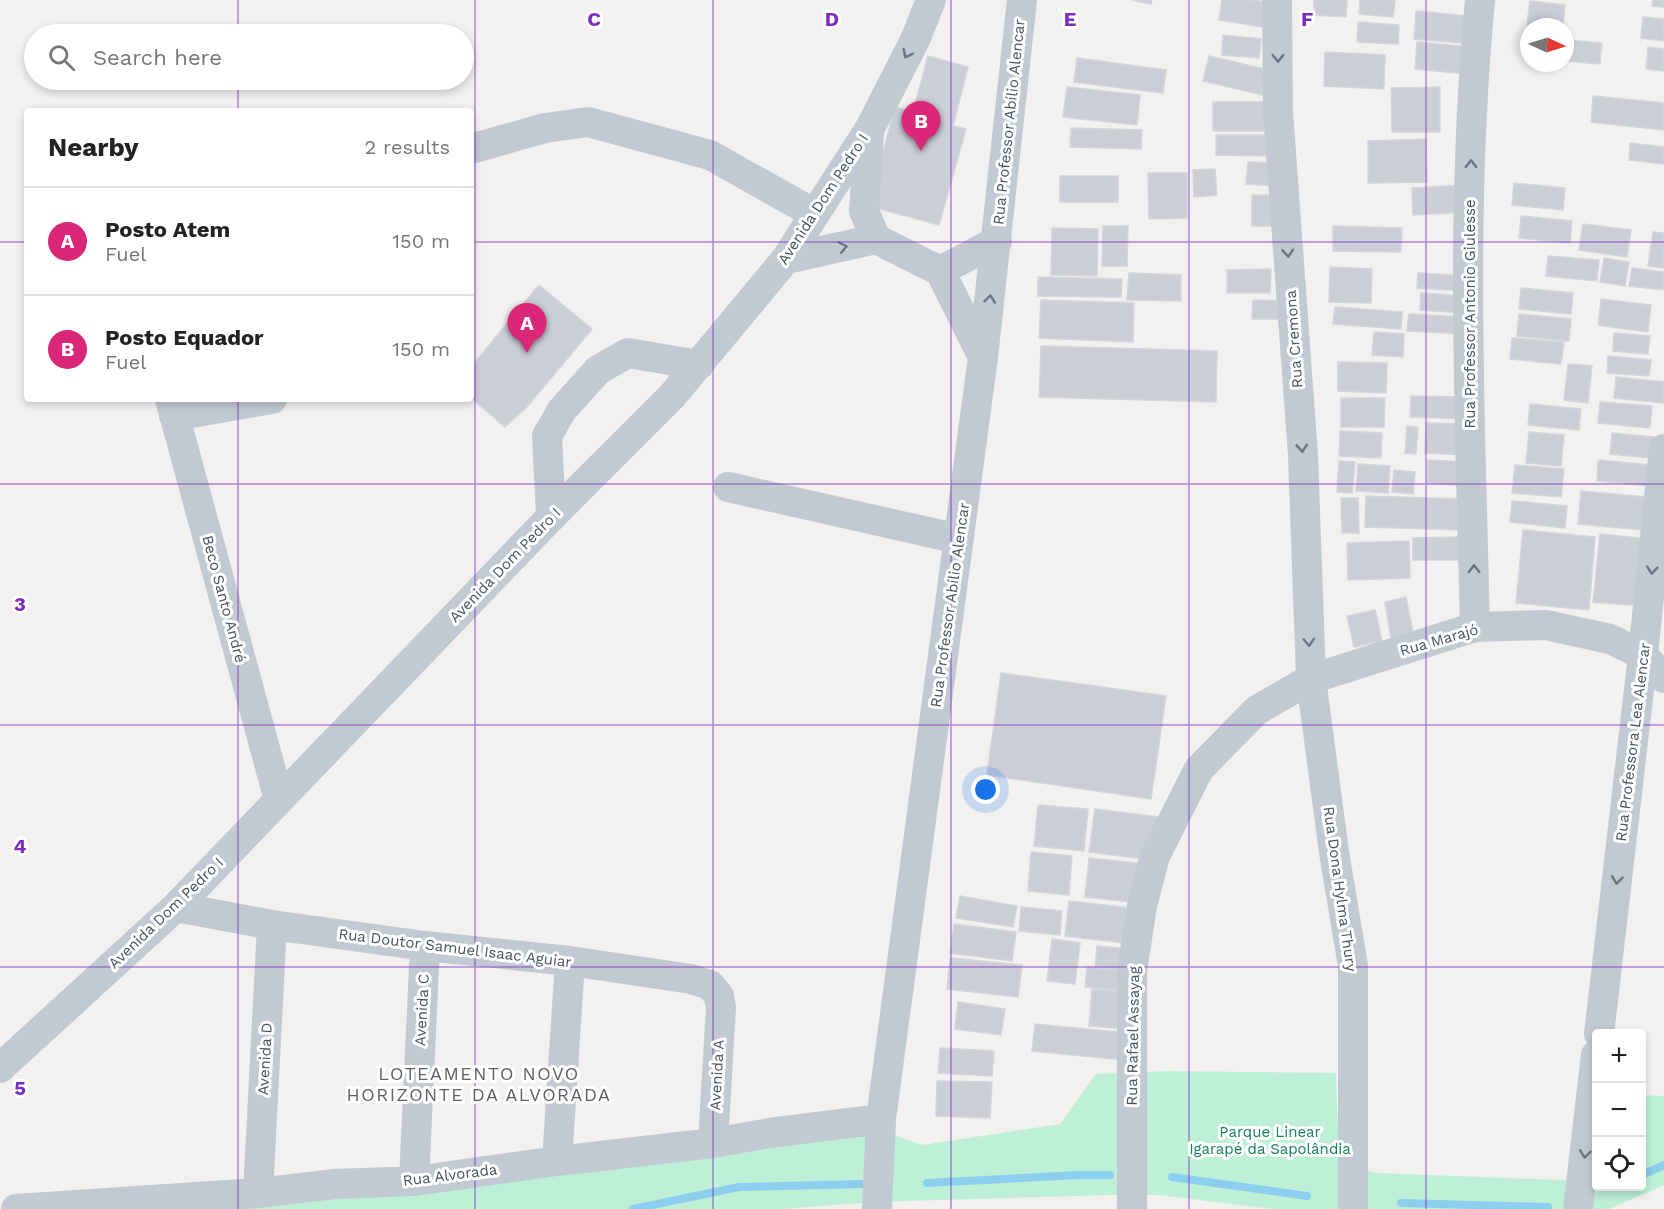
<!DOCTYPE html>
<meta charset="utf-8">
<style>
:root{--surface:#fff;--page:#f6f6f6;--text:#222;--muted:#767676;--line:#e0e0e0;--accent:#db2777}
body{margin:0;font-family:"Work Sans",sans-serif;background:var(--page);color:var(--text)}
.controls{position:absolute;right:18px;bottom:18px;display:grid;overflow:hidden;border-radius:6px;box-shadow:0 3px 9px #0003}
.controls button{width:54px;height:54px;display:grid;place-items:center;padding:0;border:0;border-bottom:2px solid var(--line);background:var(--surface);color:var(--text);font:30px sans-serif}
.compass{position:absolute;left:1520px;top:18px;width:54px;height:54px;border-radius:50%;background:var(--surface);box-shadow:0 3px 9px #0003;rotate:94deg}
.you{position:absolute;left:986px;top:790px;width:21px;height:21px;margin:-15px;border:4px solid #fff;border-radius:50%;background:#1a73e8;box-shadow:0 0 0 9px #1a73e833}
.badge{display:grid;place-items:center;width:39px;height:39px;border-radius:50%;background:var(--accent);color:#fff;font-size:20px;font-weight:700}
.pin{position:absolute;translate:-50% -50px;filter:drop-shadow(0 2px 3px #0008)}
.pin::after{content:'';position:absolute;top:32px;width:21px;height:18px;background:inherit;clip-path:polygon(0 0,100% 0,50% 100%)}
.list{margin:0;padding:0;list-style:none}
h2{display:flex;justify-content:space-between;align-items:center;height:78px;margin:0;padding:0 24px;font-size:26px}
h2 small{font-size:20px;font-weight:400;color:var(--muted)}
.list li{display:grid;grid-template-columns:39px 1fr auto;gap:18px;align-items:center;box-sizing:border-box;height:108px;padding:0 24px;border-top:2px solid var(--line)}
.list b{display:block;font-size:22px;white-space:nowrap}
.list p{margin:0;font-size:20px;white-space:nowrap;color:var(--muted)}
.list em{font-size:20px;font-style:normal;color:var(--muted)}
.icon{flex:none;width:33px;height:33px;fill:none;stroke:currentColor;stroke-width:2;stroke-linecap:round;stroke-linejoin:round}
.map{position:relative;flex:none;width:1664px;height:1209px;overflow:hidden}
.search{position:absolute;background:var(--surface);box-shadow:0 3px 9px #0003;left:24px;top:24px;width:450px;height:66px;display:flex;align-items:center;gap:15px;box-sizing:border-box;padding:0 21px;border-radius:33px;color:var(--muted);font-size:22px}
.panel{position:absolute;background:var(--surface);box-shadow:0 3px 9px #0003;left:24px;top:108px;width:450px;height:294px;border-radius:6px}
.map>svg:first-child{display:block}
</style>
<div class="map">
<svg width="1664" height="1209" viewBox="0 0 1664 1209">
<rect width="100%" height="100%" fill="#f3f0f0"/>
<path fill="#bef0d7" d="M 1168,1071 L 1336,1073 L 1339,1165 L 1378,1173 L 1561,1180 L 1596,1175 L 1596,1186 L 1642,1186 L 1642,1095 L 1664,1096 L 1664,1185 L 1609,1209 L 1272,1209 L 1159,1195 L 1113,1195 L 874,1202 L 782,1209 L 109,1209 L 867,1126 L 922,1145 L 1060,1124 L 1096,1074 Z"/>
<g fill="none" stroke-linecap="round" stroke-linejoin="round">
<path stroke="#8bceed" stroke-width="8" d="M 1642,1175 L 1664,1165
M 1172,1177 L 1307,1196
M 927,1183 L 1078,1175 L 1110,1175
M 1401,1203 L 1548,1207
M 633,1209 L 739,1187 L 862,1184"/>
</g>
<path fill="#ccced6" stroke="#d4d5dc" stroke-width="1.5" d="M 1132,0 L 1152,0 L 1151,4 Z
M 1222,0 L 1253,0 L 1272,3 L 1268,28 L 1219,20 Z
M 1314,0 L 1347,0 L 1346,17 L 1314,15 Z
M 1360,0 L 1395,0 L 1393,17 L 1359,14 Z
M 1653,0 L 1664,0 L 1664,7 L 1652,6 Z
M 1530,1 L 1565,5 L 1563,27 L 1527,26 Z
M 1416,11 L 1478,17 L 1475,44 L 1414,39 Z
M 1643,17 L 1664,19 L 1664,41 L 1641,38 Z
M 1358,22 L 1399,25 L 1398,44 L 1357,42 Z
M 1223,35 L 1261,39 L 1259,58 L 1222,55 Z
M 1565,40 L 1602,43 L 1600,64 L 1565,61 Z
M 1417,42 L 1479,48 L 1476,75 L 1415,69 Z
M 1648,47 L 1664,49 L 1664,71 L 1646,69 Z
M 1325,52 L 1385,55 L 1384,89 L 1324,86 Z
M 928,56 L 968,67 L 953,126 L 966,129 L 939,225 L 869,206 L 895,107 L 913,112 Z
M 1209,56 L 1269,70 L 1263,95 L 1203,81 Z
M 1077,58 L 1166,70 L 1163,93 L 1074,82 Z
M 1067,87 L 1140,95 L 1137,125 L 1063,117 Z
M 1440,87 L 1440,132 L 1392,132 L 1391,88 Z
M 1593,96 L 1664,103 L 1664,130 L 1591,122 Z
M 1213,102 L 1271,102 L 1271,131 L 1213,131 Z
M 1071,128 L 1142,130 L 1141,149 L 1070,147 Z
M 1216,135 L 1273,135 L 1273,156 L 1216,155 Z
M 1426,139 L 1427,182 L 1368,183 L 1368,141 Z
M 1630,143 L 1664,147 L 1664,164 L 1629,160 Z
M 1248,162 L 1279,163 L 1277,186 L 1246,184 Z
M 1215,169 L 1217,195 L 1194,197 L 1193,170 Z
M 1148,173 L 1187,173 L 1187,218 L 1149,219 Z
M 1060,176 L 1118,176 L 1118,202 L 1060,202 Z
M 1514,183 L 1565,188 L 1563,210 L 1512,205 Z
M 1465,185 L 1466,212 L 1413,215 L 1412,188 Z
M 1252,195 L 1279,195 L 1279,226 L 1252,226 Z
M 1521,216 L 1572,221 L 1570,243 L 1519,238 Z
M 1583,224 L 1631,230 L 1627,257 L 1579,250 Z
M 1103,226 L 1128,226 L 1127,266 L 1102,266 Z
M 1333,226 L 1402,228 L 1401,252 L 1333,251 Z
M 1052,228 L 1098,229 L 1097,276 L 1051,275 Z
M 1653,232 L 1664,233 L 1664,268 L 1648,266 Z
M 1548,256 L 1599,260 L 1597,281 L 1546,276 Z
M 1604,258 L 1629,262 L 1625,286 L 1600,282 Z
M 1330,267 L 1372,269 L 1371,303 L 1329,302 Z
M 1632,268 L 1664,272 L 1663,290 L 1629,286 Z
M 1271,269 L 1270,293 L 1227,293 L 1227,270 Z
M 1129,273 L 1181,275 L 1181,301 L 1127,300 Z
M 1418,273 L 1466,276 L 1465,291 L 1417,288 Z
M 1038,277 L 1122,279 L 1121,297 L 1038,296 Z
M 539,285 L 592,329 L 526,408 L 505,427 L 471,398 L 471,367 Z
M 1521,288 L 1573,293 L 1571,314 L 1519,309 Z
M 1421,293 L 1465,296 L 1464,313 L 1420,310 Z
M 1601,299 L 1651,305 L 1648,332 L 1598,325 Z
M 1041,300 L 1134,303 L 1133,342 L 1039,338 Z
M 1253,300 L 1289,301 L 1288,319 L 1252,319 Z
M 1335,307 L 1402,312 L 1401,329 L 1333,324 Z
M 1409,314 L 1465,317 L 1463,334 L 1407,331 Z
M 1519,314 L 1571,319 L 1569,341 L 1517,336 Z
M 1374,332 L 1404,334 L 1403,357 L 1372,355 Z
M 1614,333 L 1650,336 L 1648,354 L 1613,351 Z
M 1512,338 L 1564,342 L 1561,364 L 1510,359 Z
M 1041,346 L 1217,351 L 1216,402 L 1039,397 Z
M 1608,356 L 1651,360 L 1649,376 L 1607,373 Z
M 1338,362 L 1387,363 L 1386,393 L 1338,391 Z
M 1568,364 L 1592,366 L 1588,403 L 1564,400 Z
M 1616,377 L 1664,382 L 1664,403 L 1614,398 Z
M 1411,396 L 1464,397 L 1464,419 L 1410,417 Z
M 1341,398 L 1385,398 L 1384,427 L 1341,427 Z
M 1600,402 L 1652,406 L 1650,428 L 1598,423 Z
M 1530,404 L 1581,409 L 1579,430 L 1528,425 Z
M 1426,423 L 1466,424 L 1465,455 L 1425,453 Z
M 1407,426 L 1418,427 L 1416,454 L 1405,453 Z
M 1340,431 L 1382,433 L 1381,458 L 1339,456 Z
M 1529,432 L 1564,435 L 1561,466 L 1526,463 Z
M 1612,433 L 1663,438 L 1661,459 L 1610,454 Z
M 1428,460 L 1468,462 L 1467,486 L 1427,483 Z
M 1598,460 L 1650,465 L 1648,486 L 1597,481 Z
M 1339,461 L 1355,462 L 1352,493 L 1337,492 Z
M 1358,464 L 1390,466 L 1388,493 L 1356,491 Z
M 1515,465 L 1564,469 L 1561,497 L 1512,493 Z
M 1394,470 L 1415,472 L 1413,494 L 1392,492 Z
M 1581,491 L 1646,497 L 1643,530 L 1578,524 Z
M 1366,496 L 1464,499 L 1463,530 L 1365,527 Z
M 1341,498 L 1358,498 L 1359,533 L 1342,533 Z
M 1512,501 L 1567,506 L 1565,528 L 1510,522 Z
M 1523,530 L 1595,537 L 1589,610 L 1516,603 Z
M 1600,534 L 1649,539 L 1643,606 L 1593,602 Z
M 1459,537 L 1459,560 L 1413,560 L 1413,538 Z
M 1409,541 L 1410,578 L 1348,580 L 1347,543 Z
M 1406,597 L 1413,633 L 1391,638 L 1385,602 Z
M 1375,610 L 1382,641 L 1354,647 L 1347,616 Z
M 1001,673 L 1166,696 L 1151,799 L 987,775 Z
M 1038,805 L 1088,809 L 1084,851 L 1034,846 Z
M 1095,809 L 1158,817 L 1153,860 L 1089,852 Z
M 1031,852 L 1072,856 L 1069,895 L 1028,891 Z
M 1089,858 L 1145,864 L 1141,903 L 1085,897 Z
M 960,896 L 1017,906 L 1013,927 L 956,918 Z
M 1069,901 L 1139,909 L 1134,944 L 1065,936 Z
M 1021,907 L 1062,911 L 1060,935 L 1019,931 Z
M 954,924 L 1016,932 L 1012,961 L 950,953 Z
M 1052,939 L 1080,943 L 1075,984 L 1047,981 Z
M 1097,946 L 1131,949 L 1130,970 L 1095,968 Z
M 950,958 L 1022,965 L 1018,997 L 947,989 Z
M 1087,967 L 1128,971 L 1126,991 L 1085,987 Z
M 1092,989 L 1130,993 L 1127,1029 L 1089,1026 Z
M 958,1002 L 1005,1009 L 1001,1035 L 955,1029 Z
M 1035,1024 L 1127,1033 L 1124,1060 L 1032,1051 Z
M 940,1048 L 994,1051 L 992,1076 L 938,1073 Z
M 937,1081 L 992,1082 L 990,1118 L 936,1116 Z"/>
<g fill="none" stroke-linecap="round" stroke-linejoin="round">
<path stroke="#c1c9d2" stroke-width="30" d="M 1277,0 L 1278,112 L 1303,455 L 1311,679 L 1334,852 L 1353,966 L 1353,1209
M 869,134 L 864,211 L 876,239
M 471,149 L 545,128 L 588,122 L 710,155 L 815,214
M 786,259 L 876,239 L 940,271 L 983,357
M 940,271 L 997,241
M 170,399 L 279,800
M 174,416 L 272,399
M 728,487 L 959,539
M 551,517 L 547,436 L 562,410 L 598,370 L 628,353 L 699,365
M 1475,627 C 1470,419 1460,208 1480,0
M 176,907 L 272,925 L 425,946 L 570,961 L 691,979 L 710,985 L 719,996 L 721,1007 L 713,1143
M 1599,1034 L 1643,655 L 1664,449
M 0,1068 L 176,907 L 551,517 L 672,396 L 786,259 L 870,128 L 915,40 L 931,0
M 557,1161 L 570,961
M 414,1181 L 425,946
M 258,1193 L 272,925
M 16,1209 L 258,1193 L 335,1184 L 414,1181 L 557,1161 L 713,1143 L 769,1133 L 881,1119
M 877,1209 L 881,1119 L 983,357 L 1022,0
M 1132,1209 L 1132,971 L 1142,906 L 1155,856 L 1199,769 L 1257,710 L 1311,679 L 1475,627 L 1546,625 L 1610,639 L 1643,655 L 1664,678
M 1578,1209 L 1596,1055"/>
</g>
<defs><path id="oneway-chevron" d="M-2-3.5L2.5 0L-2 3.5" fill="none" stroke-width="1.6" stroke-linecap="round" stroke-linejoin="round" transform="scale(1.5)"/></defs>
<g stroke="#6c7581">
<use href="#oneway-chevron" transform="translate(907 54) rotate(117)"/>
<use href="#oneway-chevron" transform="translate(1278 58) rotate(90)"/>
<use href="#oneway-chevron" transform="translate(1471 164) rotate(-89)"/>
<use href="#oneway-chevron" transform="translate(843 247) rotate(-12)"/>
<use href="#oneway-chevron" transform="translate(1288 253) rotate(86)"/>
<use href="#oneway-chevron" transform="translate(990 299) rotate(-83)"/>
<use href="#oneway-chevron" transform="translate(1302 448) rotate(86)"/>
<use href="#oneway-chevron" transform="translate(1474 569) rotate(-91)"/>
<use href="#oneway-chevron" transform="translate(1652 570) rotate(96)"/>
<use href="#oneway-chevron" transform="translate(1309 642) rotate(87)"/>
<use href="#oneway-chevron" transform="translate(1617 880) rotate(97)"/>
<use href="#oneway-chevron" transform="translate(1585 1154) rotate(97)"/>
</g>
<path fill="none" stroke="#7b2cbf" stroke-width="1.5" stroke-opacity="0.55" d="M 238,0 L 238,34M 475,0 L 475,1209M 713,0 L 713,1209M 951,0 L 951,1209M 1189,0 L 1189,1209M 1426,0 L 1426,1209M 238,80 L 238,111M 0,242 L 27,242M 471,242 L 1664,242M 238,399 L 238,1209M 0,484 L 1664,484M 0,725 L 1664,725M 0,967 L 1664,967"/>
<g text-anchor="middle" dominant-baseline="central" stroke-width="6" stroke-linejoin="round" paint-order="stroke">
<g font-size="15" fill="#48515e" stroke="#fff">
<text transform="translate(1009 122) rotate(-84)">Rua Professor Abílio Alencar</text>
<text transform="translate(823 199) rotate(-57)">Avenida Dom Pedro I</text>
<text transform="translate(1470 314) rotate(-90)">Rua Professor Antonio Giulesse</text>
<text transform="translate(1294 339) rotate(-94)">Rua Cremona</text>
<text transform="translate(505 565) rotate(-46)">Avenida Dom Pedro I</text>
<text transform="translate(224 599) rotate(75)">Beco Santo André</text>
<text transform="translate(950 605) rotate(-82)">Rua Professor Abílio Alencar</text>
<text transform="translate(1439 640) rotate(-16)">Rua Marajó</text>
<text transform="translate(1633 742) rotate(-83)">Rua Professora Lea Alencar</text>
<text transform="translate(1340 889) rotate(82)">Rua Dona Hylma Thury</text>
<text transform="translate(166 913) rotate(-44)">Avenida Dom Pedro I</text>
<text transform="translate(455 948) rotate(7)">Rua Doutor Samuel Isaac Aguiar</text>
<text transform="translate(422 1010) rotate(-87)">Avenida C</text>
<text transform="translate(1133 1036) rotate(-89)">Rua Rafael Assayag</text>
<text transform="translate(265 1059) rotate(-87)">Avenida D</text>
<text transform="translate(717 1075) rotate(-87)">Avenida A</text>
<text transform="translate(450 1175) rotate(-7)">Rua Alvorada</text>
</g>
<g font-size="15" fill="#168258" stroke="#fff">
<text x="1270" y="1132">Parque Linear<tspan x="1270" dy="17">Igarapé da Sapolândia</tspan></text>
</g>
<g font-size="18" letter-spacing="1.5" fill="#5c5f65" stroke="#fff">
<text x="479" y="1073">LOTEAMENTO NOVO<tspan x="479" dy="21">HORIZONTE DA ALVORADA</tspan></text>
</g>
</g>
<g font-size="20" text-anchor="middle" font-weight="bold" fill="#7b2cbf" stroke="#fff" stroke-width="6" stroke-linejoin="round" paint-order="stroke">
<text x="594" y="26">C</text>
<text x="832" y="26">D</text>
<text x="1070" y="26">E</text>
<text x="1307" y="26">F</text>
<text x="20" y="611">3</text>
<text x="20" y="853">4</text>
<text x="20" y="1095">5</text>
</g>
</svg>
<div class="controls">
<button>+</button>
<button>−</button>
<button><svg class="icon" aria-label="locate" viewBox="0 0 24 24"><circle cx="12" cy="12" r="6"/><path d="M12 2v4M12 18v4M2 12h4M18 12h4"/></svg></button>
</div>
<svg class="compass" viewBox="-18 -18 36 36"><path d="M0-13l5 13h-10z" fill="#e53935"/><path d="M0 13l5-13h-10z" fill="#767676"/></svg>
<div class="you"></div>
<div class="pin badge" style="left:527px;top:353px">A</div>
<div class="pin badge" style="left:921px;top:151px">B</div>
<div class="search"><svg class="icon" aria-label="search" viewBox="0 0 24 24"><circle cx="10" cy="10" r="6"/><path d="M15 15l6 6"/></svg>Search here</div>
<section class="panel">
<h2>Nearby<small>2 results</small></h2>
<ul class="list">
<li><span class="badge">A</span><div><b>Posto Atem</b><p>Fuel</p></div><em>150 m</em></li>
<li><span class="badge">B</span><div><b>Posto Equador</b><p>Fuel</p></div><em>150 m</em></li>
</ul>
</section>
</div>
